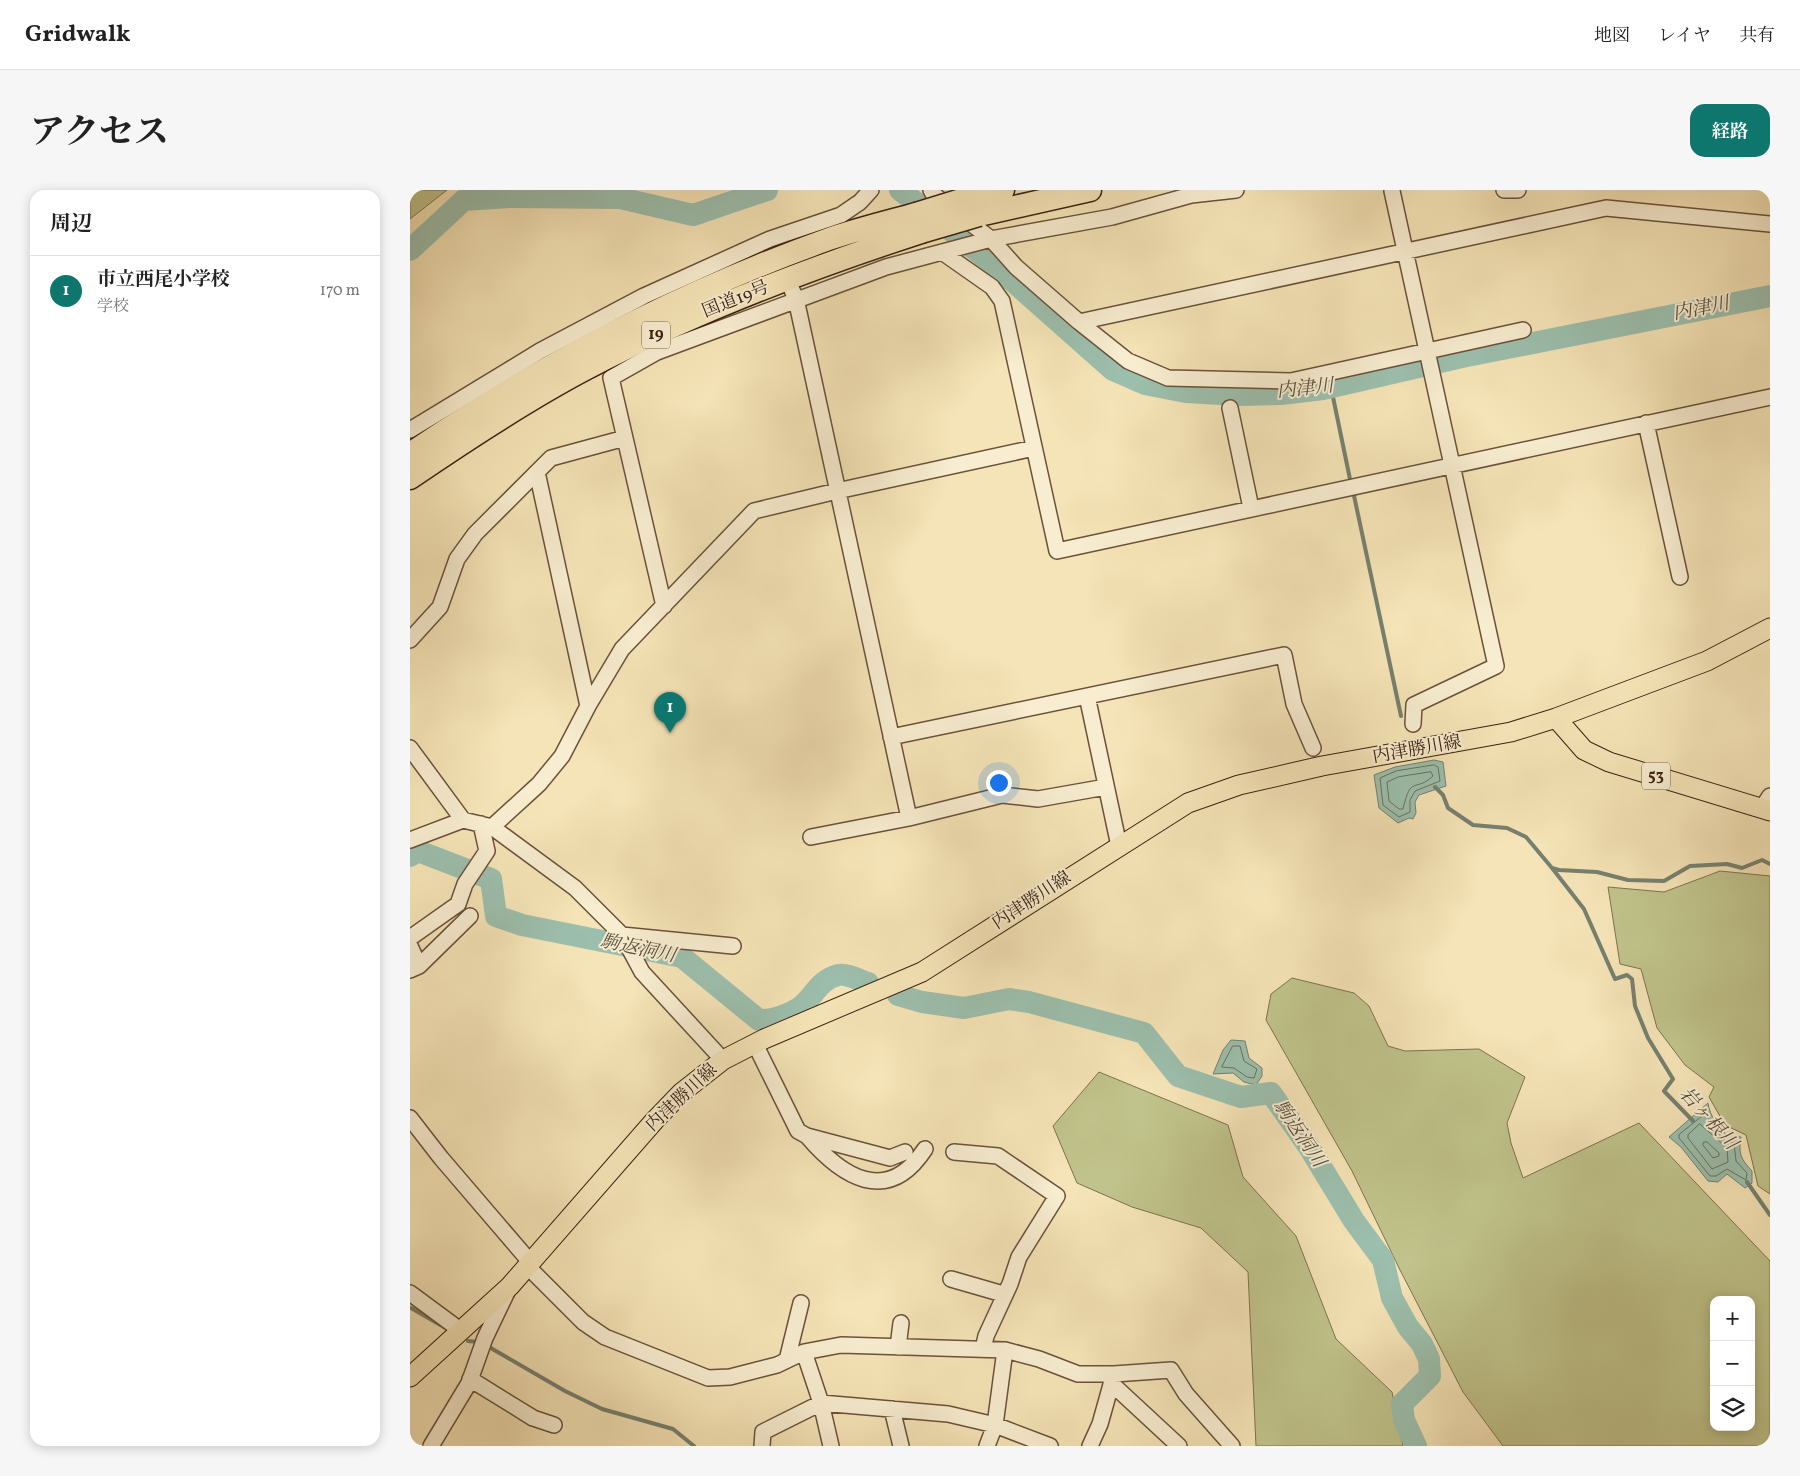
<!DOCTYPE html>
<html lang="ja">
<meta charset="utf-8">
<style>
:root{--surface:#fff;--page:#f6f6f6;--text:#222;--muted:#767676;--line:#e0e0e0;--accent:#0f766e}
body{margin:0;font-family:Vollkorn,"Noto Serif JP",serif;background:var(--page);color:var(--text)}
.controls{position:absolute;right:15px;bottom:15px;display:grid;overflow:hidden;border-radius:10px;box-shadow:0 2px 12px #0003}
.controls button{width:45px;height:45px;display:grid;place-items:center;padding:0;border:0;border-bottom:1px solid var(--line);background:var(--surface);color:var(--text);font:25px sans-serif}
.you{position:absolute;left:588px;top:592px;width:18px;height:18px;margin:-12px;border:4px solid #fff;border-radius:50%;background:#1a73e8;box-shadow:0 0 0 8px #1a73e833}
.badge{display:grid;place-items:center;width:32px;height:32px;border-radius:50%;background:var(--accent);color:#fff;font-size:16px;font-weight:700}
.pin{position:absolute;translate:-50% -41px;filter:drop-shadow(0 1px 2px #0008)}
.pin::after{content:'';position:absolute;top:26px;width:18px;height:15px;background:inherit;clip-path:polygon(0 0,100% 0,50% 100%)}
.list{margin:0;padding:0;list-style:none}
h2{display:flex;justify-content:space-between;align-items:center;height:65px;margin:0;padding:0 20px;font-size:21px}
h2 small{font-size:16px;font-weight:400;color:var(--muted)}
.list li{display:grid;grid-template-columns:32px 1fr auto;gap:15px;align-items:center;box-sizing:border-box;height:70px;padding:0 20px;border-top:1px solid var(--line)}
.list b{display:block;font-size:19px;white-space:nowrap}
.list p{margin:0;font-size:16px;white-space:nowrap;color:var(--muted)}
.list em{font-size:16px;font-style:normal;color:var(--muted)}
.icon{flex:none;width:28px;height:28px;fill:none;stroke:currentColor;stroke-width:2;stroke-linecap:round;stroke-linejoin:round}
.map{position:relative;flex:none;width:1360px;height:1256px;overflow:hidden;border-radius:15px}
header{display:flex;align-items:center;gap:30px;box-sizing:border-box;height:70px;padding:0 25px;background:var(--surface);border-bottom:1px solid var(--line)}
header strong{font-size:24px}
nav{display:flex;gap:28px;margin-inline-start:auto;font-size:18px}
.intro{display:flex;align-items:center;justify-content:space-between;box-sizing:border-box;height:120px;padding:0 30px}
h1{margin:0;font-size:35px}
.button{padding:12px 22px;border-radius:15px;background:var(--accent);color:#fff;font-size:18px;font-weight:700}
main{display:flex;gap:30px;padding:0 30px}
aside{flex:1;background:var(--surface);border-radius:15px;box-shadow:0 2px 12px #0003}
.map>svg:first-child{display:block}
</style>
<header>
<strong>Gridwalk</strong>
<nav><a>地図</a><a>レイヤ</a><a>共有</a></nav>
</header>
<div class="intro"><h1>アクセス</h1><a class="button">経路</a></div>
<main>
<aside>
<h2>周辺<small></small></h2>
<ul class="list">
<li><span class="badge">1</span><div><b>市立西尾小学校</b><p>学校</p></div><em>170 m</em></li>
</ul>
</aside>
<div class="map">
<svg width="1360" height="1256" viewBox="0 0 1360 1256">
<rect width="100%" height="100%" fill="#f5e4b7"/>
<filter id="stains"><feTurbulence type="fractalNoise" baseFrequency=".004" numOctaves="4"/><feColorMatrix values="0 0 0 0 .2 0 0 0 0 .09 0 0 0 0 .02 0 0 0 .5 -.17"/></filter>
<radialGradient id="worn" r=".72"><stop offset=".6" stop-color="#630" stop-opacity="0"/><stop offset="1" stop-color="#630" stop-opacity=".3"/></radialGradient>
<path fill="#c0c38b" stroke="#7e724e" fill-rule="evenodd" d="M 0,0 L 37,0 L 0,29 Z
M 1310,681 L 1360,686 L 1360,1004 L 1348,996 L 1336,945 L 1315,935 L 1299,907 L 1304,897 L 1275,875 L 1247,838 L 1231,779 L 1210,774 L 1198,697 L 1254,702 Z
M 882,788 L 944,803 L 959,816 L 978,856 L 995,861 L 1069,859 L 1115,887 L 1097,933 L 1101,953 L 1113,988 L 1229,933 L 1360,1071 L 1360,1256 L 1093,1256 L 1053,1202 L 990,1080 L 942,981 L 856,830 L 861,804 ZM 1304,1110 L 1341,1110 L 1341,1237 L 1304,1237 Z
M 689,882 L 818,935 L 833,987 L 886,1046 L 926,1149 L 982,1202 L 993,1256 L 846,1256 L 838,1082 L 791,1038 L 722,1017 L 667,993 L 643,936 Z"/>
<path fill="#9cbfad" stroke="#76806f" d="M 1024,570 L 1033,572 L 1036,596 L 1009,605 L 1005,612 L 1006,623 L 1003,629 L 999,628 L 988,633 L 969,618 L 964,585 L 985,577 Z
M 821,850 L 835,851 L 839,868 L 852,878 L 852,886 L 846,895 L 834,892 L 823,883 L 803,884 L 813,860 Z
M 1298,913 C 1300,927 1308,936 1318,946 L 1331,947 C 1328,964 1331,969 1342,981 L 1342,993 L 1335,998 L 1317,984 L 1308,992 L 1298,991 L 1271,957 L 1259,947 Z"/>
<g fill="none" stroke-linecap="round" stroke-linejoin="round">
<path stroke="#6c7060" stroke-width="1" d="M 1024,575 L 1028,577 L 1030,591 L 1005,601 L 1000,610 L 1000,622 L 989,627 L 973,615 L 970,588 L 986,581 Z
M 1021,582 L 1023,586 C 1005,603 1001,584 993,619 L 989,619 L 979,611 L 977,592 L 988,587 Z
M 823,856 L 830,856 L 834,871 L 847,879 L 844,888 L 837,887 L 824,878 L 812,877 Z
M 1295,924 L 1314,950 L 1324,953 L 1326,971 L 1337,983 L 1336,990 L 1317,979 L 1306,986 L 1300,986 L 1269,948 L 1269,945 Z
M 1290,934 L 1317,958 L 1318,972 L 1302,979 L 1278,948 L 1278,945 Z
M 1294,952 L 1297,952 L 1309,963 L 1309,966 L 1303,968 L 1293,955 Z"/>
<path stroke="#76806f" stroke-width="4" d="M 913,199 L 923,207 L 941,294
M 943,301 L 991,526
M 1025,597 L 1033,605 L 1038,618 L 1063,635 L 1097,638 L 1116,647 L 1142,678 L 1149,680 L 1187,682 L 1218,690 L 1254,691 L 1280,676 L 1317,674 L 1332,678 L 1352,670 L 1360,674
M 1142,678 L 1174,719 L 1205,789 L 1217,785 L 1222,789 L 1225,816 L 1238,848 L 1263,889 L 1254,901 L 1283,931
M 1337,992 L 1360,1025
M 1,1118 L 34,1137
M 58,1151 L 68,1152
M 79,1157 L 155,1201 L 192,1219 L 263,1239 L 284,1256"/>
<path stroke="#9cbfad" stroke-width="22" d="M 490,0 L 588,78 L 703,180 L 735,194 L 776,202 L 828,205 L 871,204 L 913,199 L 1052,167 L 1360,106
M 0,60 L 54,10 L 99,7 L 210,8 L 283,25 L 357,0
M 0,666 L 8,661 L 81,689 L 86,726 L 112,735 L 272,767 L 349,830 C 362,831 378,825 389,818 C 404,808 407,791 428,785 C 437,783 449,790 458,793
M 488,805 L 512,812 L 554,818 L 599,809 L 619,812 L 734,843 L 768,886 L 831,907 L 861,903 L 899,957 L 944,1031 L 973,1070 L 982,1108 L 998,1137 L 1012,1154 L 1019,1169 L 1020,1186 L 992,1214 L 994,1230 L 1006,1256"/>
<defs>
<path id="minor" d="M 521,0 L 523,4 L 581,49 L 606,77 L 669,132 L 718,171 L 758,188 L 881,191 L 1113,140
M 1094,0 L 1108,0
M 982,1 L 1086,476 L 1004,515 L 1003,534
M 532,62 L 582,97 L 592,111 L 647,361 L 1360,207
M 382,100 L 386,109 L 499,628
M 669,132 L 1196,18 L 1360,34
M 820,218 L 841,318
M 1236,233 L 1270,387
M 0,240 L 130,161 L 234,106 L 360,49 L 431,25 L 450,12 L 461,0
M 127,282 L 178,516
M 254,416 L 201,188 L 247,162 L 476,77 L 581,49 L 702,27 L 781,5 L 826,0
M 0,450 L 30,417 L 47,369 L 65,344 L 141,268 L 215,248
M 677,506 L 709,656
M 481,547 L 874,465 L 884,514 L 903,558
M 0,558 L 53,630 L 82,637 L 165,698 L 212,745 L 232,782 L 313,870
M 1352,618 L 1360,606
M 82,637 L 129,594 L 152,566 L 178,516 L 212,459 L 344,321 L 427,301 L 624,258
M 401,647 L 499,628 L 592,605 L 628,609 L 696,597
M 0,650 L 53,630
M 212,745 L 323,756
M 0,748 L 48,714 L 55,694 L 77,661 L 71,634
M 0,756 L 9,776
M 0,780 L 9,776 L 60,726
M 345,854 L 388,941 L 397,946 L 480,968 L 495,962
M 0,928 L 31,968 L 121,1073
M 397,946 C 431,986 477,1017 515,959
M 544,962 L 588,966 L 647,1006 L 609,1067 L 600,1094 L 576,1146 L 573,1159
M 118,1077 L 173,1132 L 195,1147 L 298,1188 L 320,1187 L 367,1175 L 394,1162 L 431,1155 L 595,1160 L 629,1169 L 668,1184 L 704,1184 L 761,1180 L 776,1204 L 822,1256
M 541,1089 L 593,1104
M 0,1103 L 50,1140
M 488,1157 L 491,1133
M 394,1162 L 411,1213 L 421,1256
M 377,1170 L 391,1113
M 60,1189 L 123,1228 L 144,1235
M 701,1193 L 769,1256
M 482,1219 L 491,1256
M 21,1256 L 59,1193 L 75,1148 L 97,1102
M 352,1256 L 353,1242 L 411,1213 L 538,1224 L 585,1235 L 640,1256
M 577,1256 L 585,1235 L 595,1160
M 680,1256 L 690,1234 L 704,1184"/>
<path id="major" d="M 1146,528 L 1174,560 L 1199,572 L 1360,621
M 0,1187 L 100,1096 L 245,930 L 271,903 L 313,870 L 354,849 L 512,782 L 778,613 L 829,595 L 912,576 L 1101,542 L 1146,528 L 1297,471 L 1360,438"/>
<path id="highway" d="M 561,7 L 593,0
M 569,25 L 680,0
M 0,264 C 130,175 271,102 419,49 C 448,39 477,32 506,24
M 0,288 C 57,249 116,210 177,178 C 284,122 397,79 511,42"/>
</defs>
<use href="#minor" stroke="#6a523b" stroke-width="18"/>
<use href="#major" stroke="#3c2112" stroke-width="21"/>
<use href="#highway" stroke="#3c2112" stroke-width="25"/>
<use href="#minor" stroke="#f8edd0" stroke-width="15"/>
<use href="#major" stroke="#f5e4b7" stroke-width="19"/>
<use href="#highway" stroke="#f5e4b7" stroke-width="22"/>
<defs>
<path id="highway-bridge" d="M 506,24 L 561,7
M 511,42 L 569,25"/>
</defs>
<use href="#highway-bridge" stroke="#3c2112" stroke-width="25" stroke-linecap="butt"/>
<use href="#highway-bridge" stroke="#f5e4b7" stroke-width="22"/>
</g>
<g text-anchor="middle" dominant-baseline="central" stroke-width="4" stroke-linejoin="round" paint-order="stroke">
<g fill="#f8edd0" stroke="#745e4b" stroke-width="1">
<rect x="232" y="131.5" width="28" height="27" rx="4"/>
<rect x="1232" y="572.5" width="28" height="27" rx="4"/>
</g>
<g font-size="16" font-weight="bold" fill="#3c2112">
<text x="246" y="145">19</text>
<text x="1246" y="586">53</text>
</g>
<g font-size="18" fill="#3c2112" stroke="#f8edd0">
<text transform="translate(326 110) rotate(-22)">国道19号</text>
<text transform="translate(1007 560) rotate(-10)">内津勝川線</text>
<text transform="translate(622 711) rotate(-33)">内津勝川線</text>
<text transform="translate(272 908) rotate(-43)">内津勝川線</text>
</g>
<g font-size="19" font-style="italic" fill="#595040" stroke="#f8edd0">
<text transform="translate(1291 119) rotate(-11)">内津川</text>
<text transform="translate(895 199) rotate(-6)">内津川</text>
<text transform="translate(228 759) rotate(12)">駒返洞川</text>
<text transform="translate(1298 929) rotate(48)">岩ヶ根川</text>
<text transform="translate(889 944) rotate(56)">駒返洞川</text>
</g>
</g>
<rect width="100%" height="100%" filter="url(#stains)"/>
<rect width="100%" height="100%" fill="url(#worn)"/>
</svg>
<div class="controls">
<button>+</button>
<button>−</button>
<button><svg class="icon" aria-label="layers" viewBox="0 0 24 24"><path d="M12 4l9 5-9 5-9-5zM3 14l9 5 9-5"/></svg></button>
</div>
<div class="you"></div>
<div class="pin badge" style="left:260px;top:543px">1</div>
</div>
</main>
